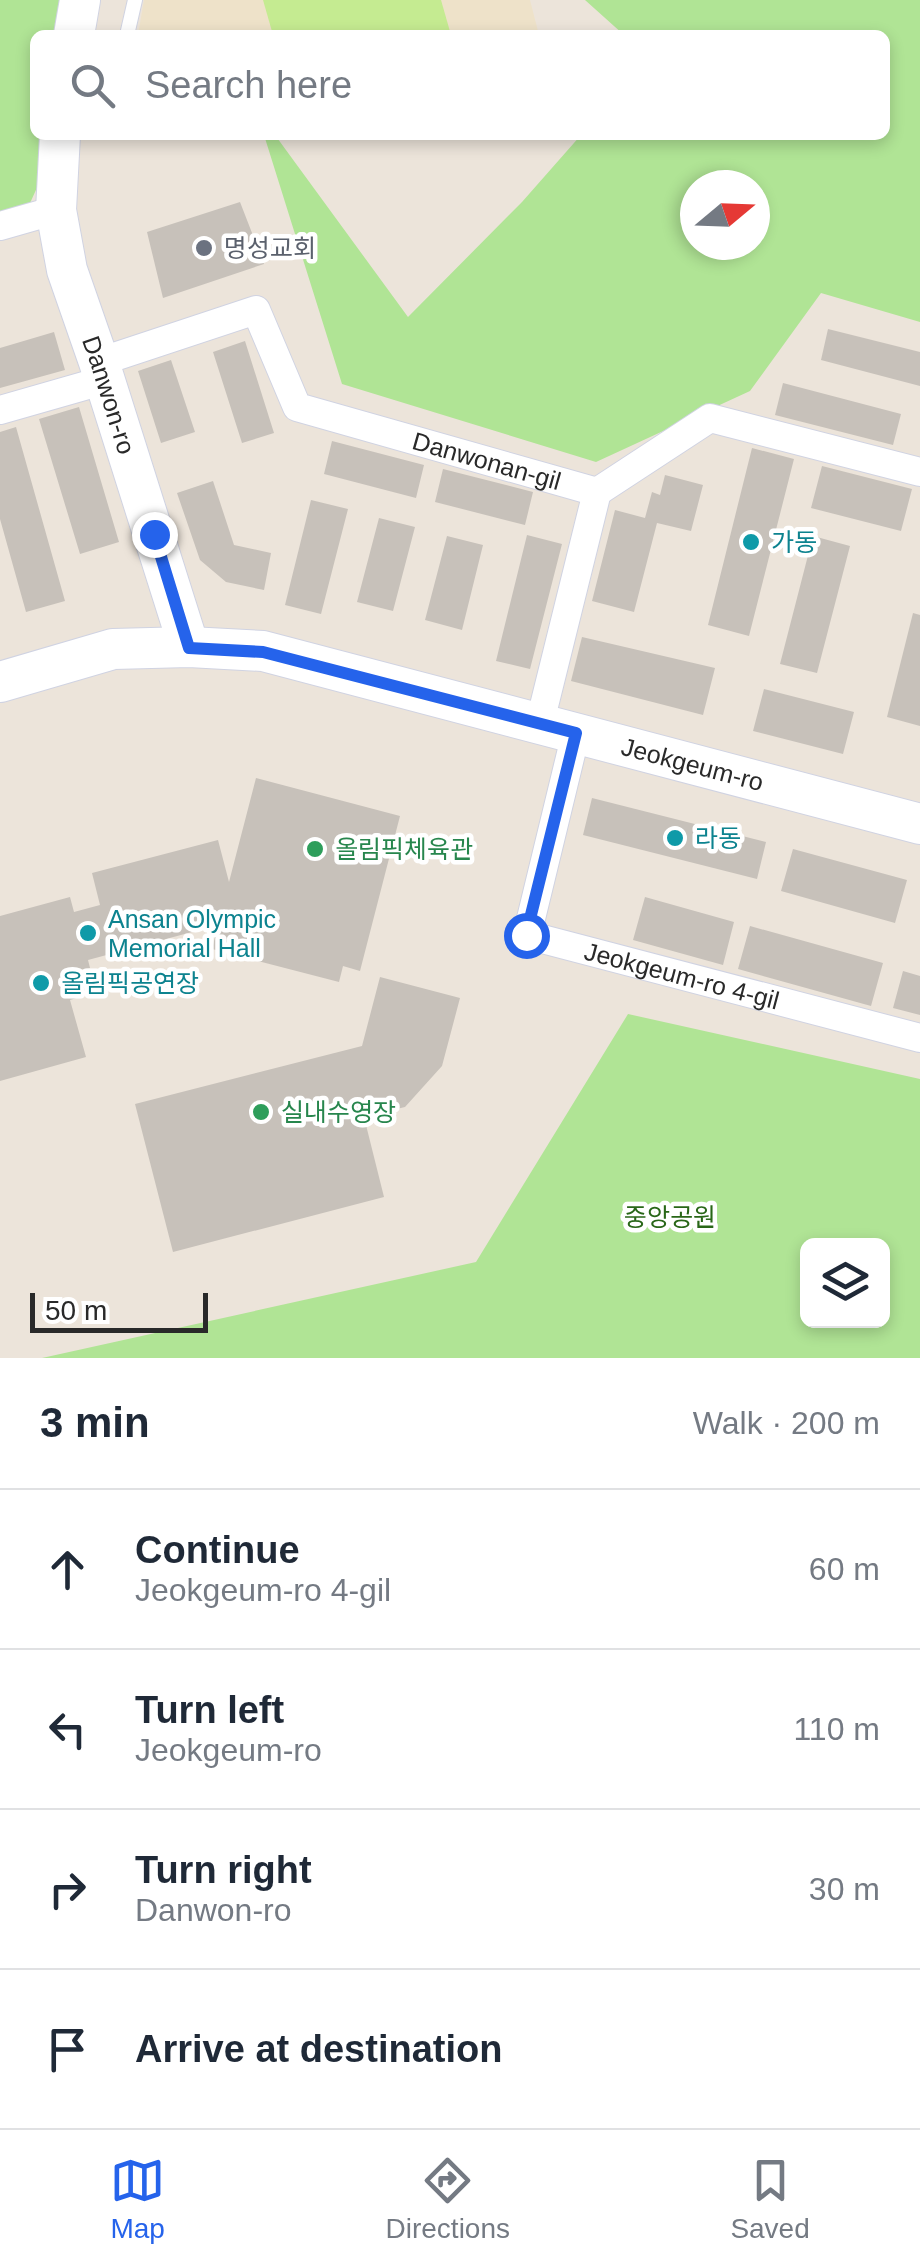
<!DOCTYPE html>
<meta charset="utf-8">
<style>
:root{--surface:#fff;--page:#f2f2f3;--text:#1f2937;--muted:#747a83;--line:#e0e1e3;--accent:#2563eb}
body{margin:0;font-family:Helvetica,"Noto Sans KR",sans-serif;background:var(--page);color:var(--text)}
.controls{position:absolute;right:30px;bottom:30px;display:grid;overflow:hidden;border-radius:15px;box-shadow:0 5px 15px #0003}
.controls button{width:90px;height:90px;display:grid;place-items:center;padding:0;border:0;border-bottom:2px solid var(--line);background:var(--surface);color:var(--text);font:50px sans-serif}
.compass{position:absolute;left:680px;top:170px;width:90px;height:90px;border-radius:50%;background:var(--surface);box-shadow:0 5px 15px #0003;rotate:71deg}
.scale{position:absolute;left:30px;bottom:25px;width:178px;box-sizing:border-box;padding-left:10px;border:5px solid #292929;border-top:0;font-size:28px;line-height:35px;white-space:nowrap;color:#292929;-webkit-text-stroke:8px #fff;paint-order:stroke}
.stop{position:absolute;width:30px;height:30px;margin:-22px;border:8px solid #2563eb;border-radius:50%;background:#fff}
.stop.end{background:#2563eb;border-color:#fff;box-shadow:0 2px 10px #0008}
.list{margin:0;padding:0;list-style:none}
h2{display:flex;justify-content:space-between;align-items:center;height:130px;margin:0;padding:0 40px;font-size:42px}
h2 small{font-size:32px;font-weight:400;color:var(--muted)}
.list li{display:grid;grid-template-columns:65px 1fr auto;gap:30px;align-items:center;box-sizing:border-box;height:160px;padding:0 40px;border-top:2px solid var(--line)}
.list b{display:block;font-size:38px;white-space:nowrap}
.list p{margin:0;font-size:32px;white-space:nowrap;color:var(--muted)}
.list em{font-size:32px;font-style:normal;color:var(--muted)}
.icon{flex:none;width:55px;height:55px;fill:none;stroke:currentColor;stroke-width:2;stroke-linecap:round;stroke-linejoin:round}
.map{position:relative;flex:none;width:920px;height:1358px;overflow:hidden}
.search{position:absolute;background:var(--surface);box-shadow:0 5px 15px #0003;left:30px;right:30px;top:30px;height:110px;display:flex;align-items:center;gap:25px;box-sizing:border-box;padding:0 35px;border-radius:15px;color:var(--muted);font-size:38px}
.sheet{height:770px;background:var(--surface)}
nav{display:flex;justify-content:space-around;align-items:center;box-sizing:border-box;height:140px;border-top:2px solid var(--line);background:var(--surface);font-size:28px;color:var(--muted)}
nav a{display:grid;justify-items:center;gap:5px}
nav .on{color:var(--accent)}
.map>svg:first-child{display:block}
</style>
<div class="map">
<svg width="920" height="1358" viewBox="0 0 920 1358">
<rect width="100%" height="100%" fill="#ece4da"/>
<path fill="#eee2c9" d="M 144,0 L 530,0 L 539,35 L 138,35 Z"/>
<path fill="#b0e495" fill-rule="evenodd" d="M 0,0 L 62,0 L 59,35 L 35,35 L 35,135 L 49,135 L 45,170 L 21,223 L 0,229 Z
M 585,0 L 920,0 L 920,322 L 821,293 L 750,391 L 596,462 L 342,384 L 264,135 L 275,135 L 408,317 L 522,202 L 581,135 L 885,135 L 885,35 L 624,35 ZM 695,185 L 755,185 L 755,245 L 695,245 Z
M 628,1014 L 920,1079 L 920,1358 L 42,1358 L 476,1262 ZM 808,1246 L 882,1246 L 882,1320 L 808,1320 Z"/>
<path fill="#c5eb91" d="M 263,0 L 441,0 L 451,35 L 273,35 Z"/>
<path fill="#c7c1ba" d="M 240,202 L 264,264 L 163,298 L 147,232 Z
M 828,329 L 920,352 L 920,386 L 821,360 Z
M 54,332 L 65,370 L 0,388 L 0,348 Z
M 245,341 L 274,433 L 242,443 L 213,352 Z
M 171,360 L 195,432 L 161,443 L 138,371 Z
M 783,383 L 901,414 L 893,445 L 775,415 Z
M 79,407 L 119,542 L 80,554 L 39,419 Z
M 16,427 L 65,601 L 26,612 L 0,519 L 0,432 Z
M 332,441 L 424,465 L 416,498 L 324,474 Z
M 752,448 L 794,459 L 749,636 L 708,625 Z
M 822,466 L 912,489 L 901,531 L 811,508 Z
M 443,469 L 533,492 L 525,525 L 435,502 Z
M 665,475 L 703,485 L 691,531 L 657,523 L 634,612 L 592,601 L 615,510 L 645,518 L 652,492 L 660,495 Z
M 213,481 L 234,545 L 271,553 L 264,590 L 226,582 L 200,560 L 177,493 Z
M 311,500 L 348,509 L 321,614 L 285,605 Z
M 379,518 L 415,527 L 393,611 L 357,602 Z
M 527,535 L 562,544 L 530,669 L 496,661 Z
M 447,536 L 483,545 L 462,630 L 425,620 Z
M 813,536 L 850,546 L 817,673 L 780,664 Z
M 913,613 L 920,615 L 920,726 L 887,717 Z
M 582,637 L 715,668 L 703,715 L 571,681 Z
M 764,689 L 854,712 L 843,754 L 753,731 Z
M 256,778 L 400,816 L 360,971 L 343,966 L 339,982 L 212,949 L 218,925 L 88,960 L 90,968 L 79,970 L 86,995 L 70,1000 L 86,1057 L 0,1081 L 0,916 L 70,897 L 74,912 L 100,905 L 92,873 L 218,840 L 229,882 Z
M 592,798 L 766,842 L 757,879 L 583,835 Z
M 793,849 L 907,880 L 895,923 L 781,891 Z
M 645,897 L 734,922 L 723,965 L 633,940 Z
M 750,926 L 883,963 L 871,1006 L 738,969 Z
M 903,971 L 920,976 L 920,1015 L 893,1008 Z
M 380,977 L 460,998 L 442,1066 L 405,1107 L 364,1117 L 384,1197 L 173,1252 L 135,1104 L 362,1046 Z"/>
<g fill="none" stroke-linecap="round" stroke-linejoin="round">
<defs>
<path id="lane" d="M 127,35 L 135,0"/>
<g id="street">
<path d="M 0,226 L 56,210"/>
<path id="s1" d="M 99,362 L 256,310 L 297,407 L 597,492 L 710,418 L 920,472"/>
<path d="M 0,410 L 105,380"/>
<path d="M 540,722 L 597,492"/>
<path id="s2" d="M 576,733 L 527,935 L 920,1038"/>
</g>
<g id="secondary">
<path d="M 74,35 L 80,0"/>
<path id="s3" d="M 60,135 L 56,210 L 67,270 L 99,362 L 189,647"/>
<path id="s4" d="M 0,682 L 113,649 L 189,647 L 263,651 L 920,824"/>
</g>
</defs>
<use href="#lane" stroke="#d0d3e2" stroke-width="16"/>
<use href="#street" stroke="#d0d3e2" stroke-width="30"/>
<use href="#secondary" stroke="#d0d3e2" stroke-width="42"/>
<use href="#lane" stroke="#fff" stroke-width="14"/>
<use href="#street" stroke="#fff" stroke-width="28"/>
<use href="#secondary" stroke="#fff" stroke-width="40"/>
</g>
<g fill="none" stroke-linecap="round" stroke-linejoin="round">
<path stroke="#2563eb" stroke-width="12" d="M 154,534 L 189,648 L 263,652 L 576,733 L 526,935"/>
</g>
<circle fill="#6b7280" stroke="#fff" stroke-width="4" cx="204" cy="248" r="10"/>
<g fill="#0f9aa8" stroke="#fff" stroke-width="4">
<circle cx="751" cy="542" r="10"/>
<circle cx="675" cy="838" r="10"/>
<circle cx="88" cy="933" r="10"/>
<circle cx="41" cy="983" r="10"/>
</g>
<g fill="#2e9e5b" stroke="#fff" stroke-width="4">
<circle cx="315" cy="849" r="10"/>
<circle cx="261" cy="1112" r="10"/>
</g>
<g text-anchor="middle" dominant-baseline="central" stroke-width="9" stroke-linejoin="round" paint-order="stroke">
<g font-size="25" fill="#5b616d" stroke="#fff" text-anchor="start">
<text x="224" y="248">명성교회</text>
</g>
<g font-size="25" fill="#292929" stroke="#fff">
<text stroke="none"><textPath href="#s3" startOffset="268">Danwon-ro</textPath></text>
<text stroke="none"><textPath href="#s1" startOffset="468">Danwonan-gil</textPath></text>
<text stroke="none"><textPath href="#s4" startOffset="712">Jeokgeum-ro</textPath></text>
<text stroke="none"><textPath href="#s2" startOffset="368">Jeokgeum-ro 4-gil</textPath></text>
</g>
<g font-size="25" fill="#0d838f" stroke="#fff" text-anchor="start">
<text x="771" y="542">가동</text>
<text x="695" y="838">라동</text>
<text x="108" y="919">Ansan Olympic<tspan x="108" dy="29">Memorial Hall</tspan></text>
<text x="61" y="983">올림픽공연장</text>
</g>
<g font-size="25" fill="#27864d" stroke="#fff" text-anchor="start">
<text x="335" y="849">올림픽체육관</text>
<text x="281" y="1112">실내수영장</text>
</g>
<g font-size="25" fill="#296718" stroke="#fff">
<text x="670" y="1217">중앙공원</text>
</g>
</g>
</svg>
<div class="controls">
<button><svg class="icon" aria-label="layers" viewBox="0 0 24 24"><path d="M12 4l9 5-9 5-9-5zM3 14l9 5 9-5"/></svg></button>
</div>
<svg class="compass" viewBox="-18 -18 36 36"><path d="M0-13l5 13h-10z" fill="#e53935"/><path d="M0 13l5-13h-10z" fill="#747a83"/></svg>
<div class="scale">50 m</div>
<div class="stop" style="left:526px;top:935px"></div>
<div class="stop end" style="left:154px;top:534px"></div>
<div class="search"><svg class="icon" aria-label="search" viewBox="0 0 24 24"><circle cx="10" cy="10" r="6"/><path d="M15 15l6 6"/></svg>Search here</div>
</div>
<section class="sheet">
<h2>3 min<small>Walk · 200 m</small></h2>
<ul class="list">
<li><svg class="icon" aria-label="ahead" viewBox="0 0 24 24"><path d="M12 20V5M6 11l6-6 6 6"/></svg><div><b>Continue</b><p>Jeokgeum-ro 4-gil</p></div><em>60 m</em></li>
<li><svg class="icon" aria-label="left" viewBox="0 0 24 24"><path d="M17 20v-9H6M10 6l-5 5 5 5"/></svg><div><b>Turn left</b><p>Jeokgeum-ro</p></div><em>110 m</em></li>
<li><svg class="icon" aria-label="right" viewBox="0 0 24 24"><path d="M7 20v-9h11M14 6l5 5-5 5"/></svg><div><b>Turn right</b><p>Danwon-ro</p></div><em>30 m</em></li>
<li><svg class="icon" aria-label="arrive" viewBox="0 0 24 24"><path d="M6 21V4h12l-3 4 3 4H6"/></svg><div><b>Arrive at destination</b></div></li>
</ul>
</section>
<nav>
<a class="on"><svg class="icon" aria-label="map" viewBox="0 0 24 24"><path d="M3 6l6-2 6 2 6-2v14l-6 2-6-2-6 2zM9 4v14M15 6v14"/></svg>Map</a>
<a><svg class="icon" aria-label="directions" viewBox="0 0 24 24"><path d="M12 3l9 9-9 9-9-9zM9 14v-3h6M13 9l2 2-2 2"/></svg>Directions</a>
<a><svg class="icon" aria-label="saved" viewBox="0 0 24 24"><path d="M7 4h10v16l-5-4-5 4z"/></svg>Saved</a>
</nav>
